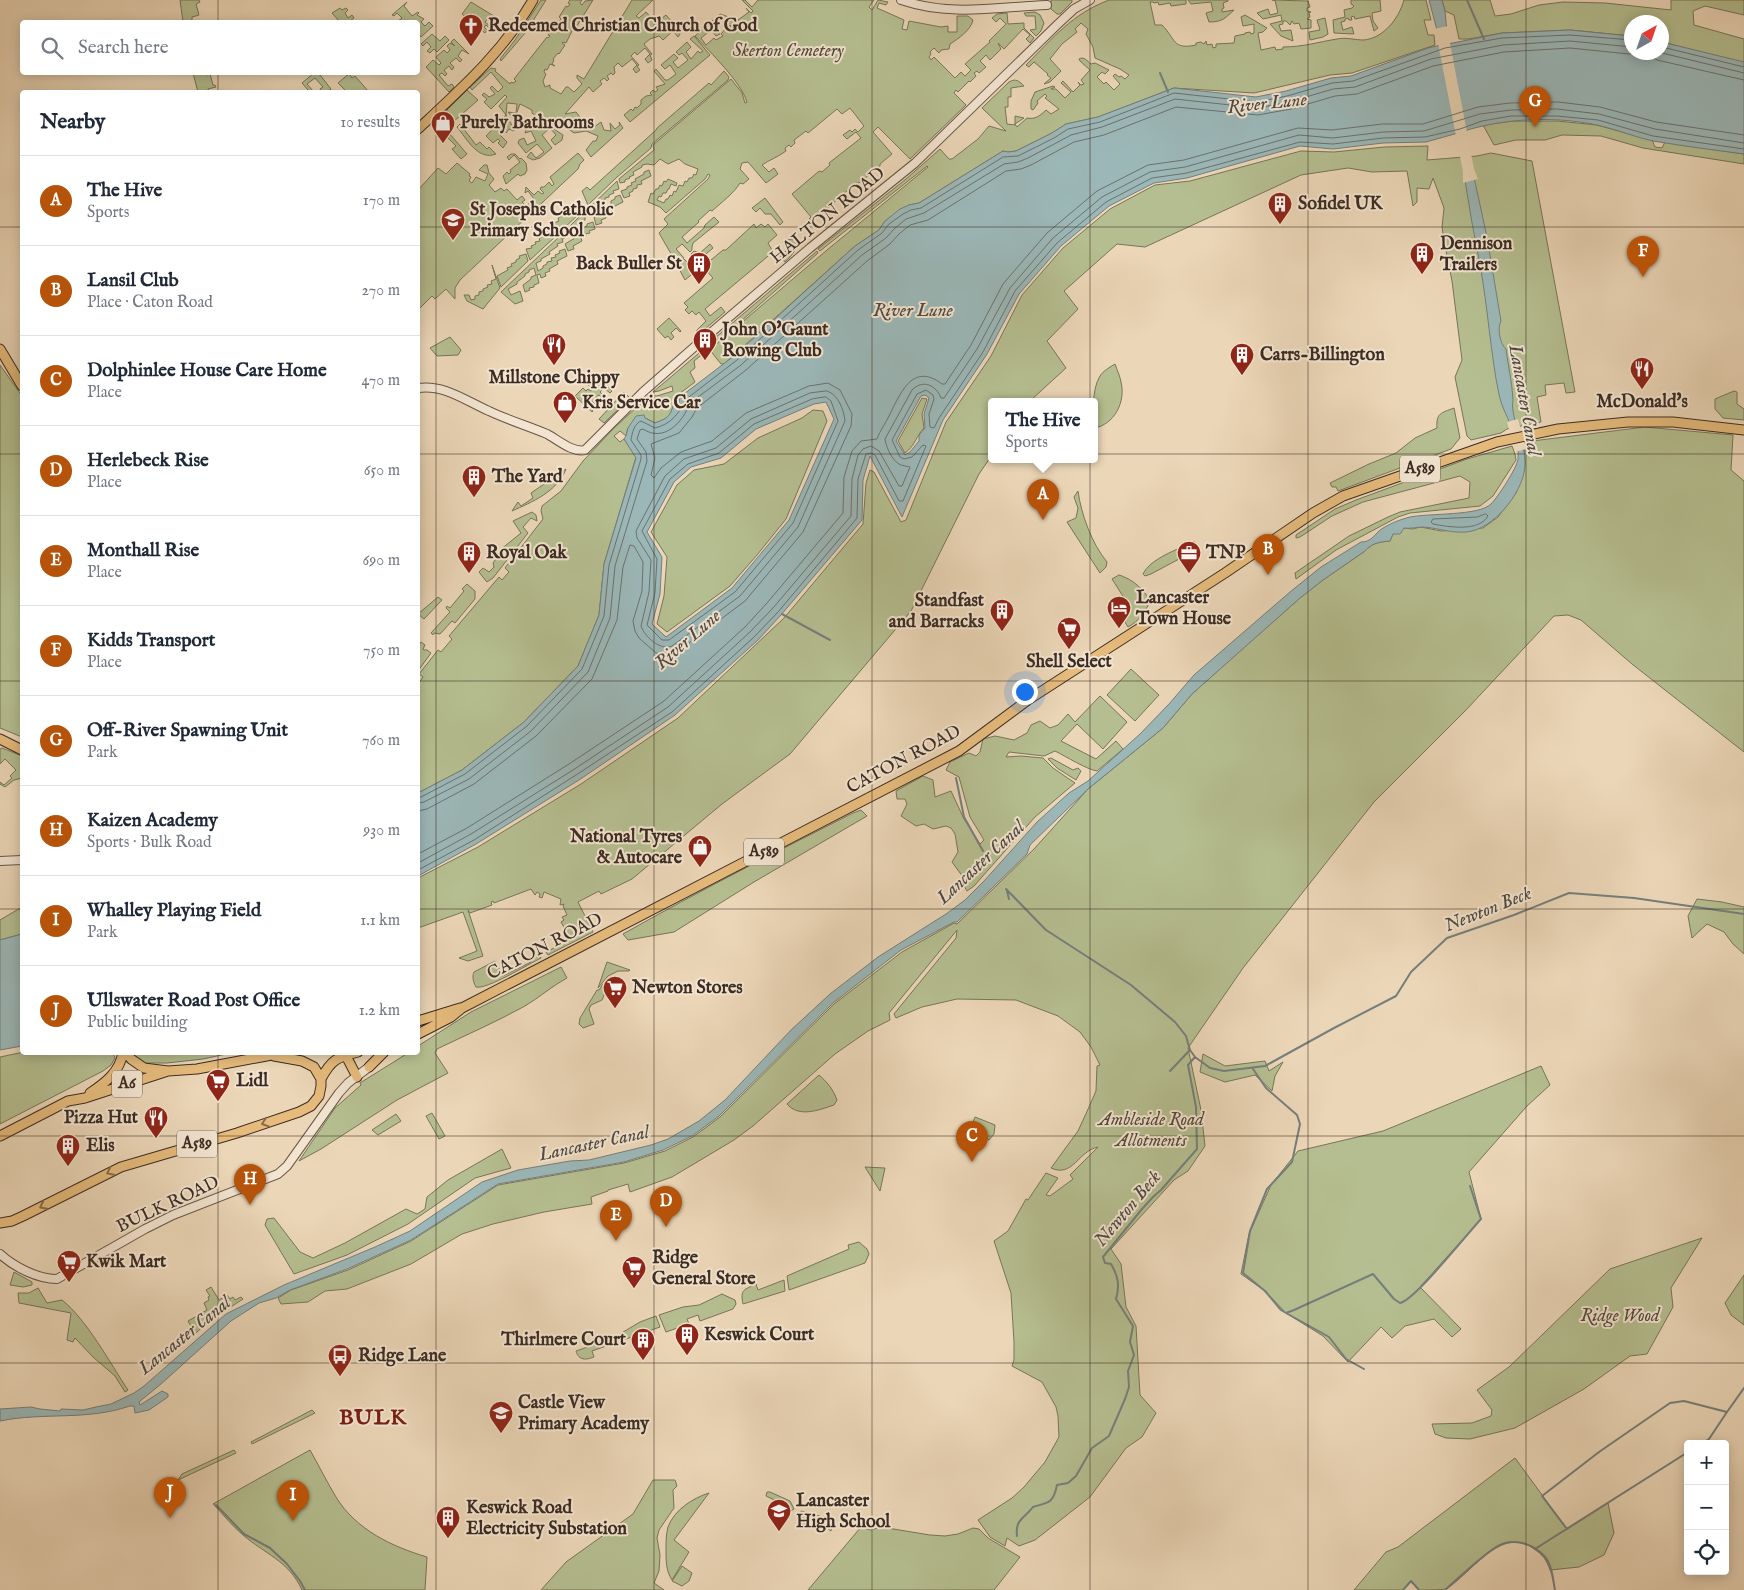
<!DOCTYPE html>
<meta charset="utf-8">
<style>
:root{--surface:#fff;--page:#f6f6f7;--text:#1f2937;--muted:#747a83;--line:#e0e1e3;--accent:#b45309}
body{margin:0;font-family:"IM FELL English",serif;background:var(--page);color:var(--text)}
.controls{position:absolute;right:15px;bottom:15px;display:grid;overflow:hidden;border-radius:5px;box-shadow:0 2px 12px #0003}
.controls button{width:45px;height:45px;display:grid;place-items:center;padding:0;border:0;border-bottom:1px solid var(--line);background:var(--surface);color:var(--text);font:25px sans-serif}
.compass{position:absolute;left:1624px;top:15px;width:45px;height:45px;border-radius:50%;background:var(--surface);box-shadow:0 2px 12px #0003;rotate:40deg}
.you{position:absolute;left:1024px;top:691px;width:18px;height:18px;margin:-12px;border:4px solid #fff;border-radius:50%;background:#1a73e8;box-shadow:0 0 0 8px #1a73e833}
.badge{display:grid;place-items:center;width:32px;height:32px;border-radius:50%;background:var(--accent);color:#fff;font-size:16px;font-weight:700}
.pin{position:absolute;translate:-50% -41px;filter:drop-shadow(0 1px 2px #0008)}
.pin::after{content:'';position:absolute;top:26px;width:18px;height:15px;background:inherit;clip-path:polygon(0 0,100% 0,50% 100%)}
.popup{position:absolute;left:988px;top:398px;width:110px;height:65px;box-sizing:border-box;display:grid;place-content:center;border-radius:5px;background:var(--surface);filter:drop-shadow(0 1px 4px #0005);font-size:16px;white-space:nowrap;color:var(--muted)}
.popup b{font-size:19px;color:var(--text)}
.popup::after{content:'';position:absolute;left:50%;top:100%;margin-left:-10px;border:10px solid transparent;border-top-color:var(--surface)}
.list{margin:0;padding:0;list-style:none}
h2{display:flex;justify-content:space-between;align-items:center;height:65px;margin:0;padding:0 20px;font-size:21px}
h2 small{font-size:16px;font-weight:400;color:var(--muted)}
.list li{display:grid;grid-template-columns:32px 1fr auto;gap:15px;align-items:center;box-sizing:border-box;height:90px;padding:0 20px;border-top:1px solid var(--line)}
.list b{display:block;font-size:19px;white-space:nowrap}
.list p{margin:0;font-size:16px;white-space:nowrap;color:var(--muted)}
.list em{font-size:16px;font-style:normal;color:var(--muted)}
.icon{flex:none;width:28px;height:28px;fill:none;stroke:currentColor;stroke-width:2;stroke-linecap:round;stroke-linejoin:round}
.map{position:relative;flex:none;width:1744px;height:1590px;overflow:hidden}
.search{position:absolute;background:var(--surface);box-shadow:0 2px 12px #0003;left:20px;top:20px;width:400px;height:55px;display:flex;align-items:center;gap:12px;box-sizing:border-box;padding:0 18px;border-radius:5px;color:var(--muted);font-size:19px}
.panel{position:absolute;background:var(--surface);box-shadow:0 2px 12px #0003;left:20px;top:90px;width:400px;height:965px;border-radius:5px}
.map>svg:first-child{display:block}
</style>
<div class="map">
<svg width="1744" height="1590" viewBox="0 0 1744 1590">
<rect width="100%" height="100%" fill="#ebd6b7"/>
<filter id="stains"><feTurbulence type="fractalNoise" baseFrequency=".004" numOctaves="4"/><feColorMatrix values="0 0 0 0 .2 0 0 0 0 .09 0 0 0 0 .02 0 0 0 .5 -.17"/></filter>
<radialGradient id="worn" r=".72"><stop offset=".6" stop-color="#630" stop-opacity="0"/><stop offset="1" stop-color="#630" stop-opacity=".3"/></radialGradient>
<path fill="#b5be90" stroke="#78755a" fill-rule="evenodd" d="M 180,0 L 199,0 L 200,2 L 196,4 L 199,15 L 192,17 L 192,22 L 183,22 Z
M 541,0 L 546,0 L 526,32 L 501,61 L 500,59 L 515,40 Z
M 570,0 L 582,0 L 580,3 L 582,5 L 585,1 L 593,0 L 575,29 L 573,29 L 566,43 L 563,42 L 562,43 L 565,45 L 559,54 L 558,53 L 553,59 L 554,60 L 552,64 L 555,66 L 550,64 L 547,70 L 545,69 L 544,72 L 546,74 L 543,81 L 545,87 L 550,85 L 550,88 L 561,94 L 566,87 L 568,87 L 574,92 L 582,84 L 577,78 L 577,75 L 584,79 L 632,0 L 653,0 L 636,16 L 639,18 L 646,12 L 654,21 L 660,16 L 662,18 L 666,15 L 680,31 L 680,34 L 678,37 L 673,31 L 663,40 L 659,36 L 650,39 L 644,44 L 652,54 L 650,55 L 652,60 L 648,63 L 645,59 L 650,54 L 645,48 L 637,55 L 635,52 L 631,56 L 639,65 L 637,66 L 640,70 L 636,73 L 633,69 L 637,65 L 632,59 L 622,67 L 618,63 L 614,67 L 615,73 L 613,75 L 611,73 L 607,76 L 609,79 L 607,81 L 604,78 L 600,81 L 602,84 L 593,92 L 589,87 L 565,114 L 576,112 L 590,130 L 601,122 L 604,130 L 611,131 L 610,123 L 615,129 L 620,125 L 619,122 L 623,128 L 591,157 L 586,150 L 593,141 L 596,141 L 598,136 L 586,131 L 574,133 L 564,126 L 563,123 L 553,117 L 548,125 L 563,135 L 562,140 L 555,145 L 551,140 L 556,135 L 550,128 L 542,135 L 552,148 L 540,158 L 533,160 L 527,157 L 531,152 L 536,158 L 544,152 L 537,144 L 526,153 L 518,143 L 519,140 L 524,138 L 527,145 L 536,141 L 531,131 L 525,133 L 526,129 L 524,127 L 528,122 L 533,125 L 539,119 L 532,113 L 532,110 L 520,104 L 514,120 L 508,112 L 516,113 L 517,104 L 507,103 L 506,115 L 513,127 L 514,131 L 509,129 L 506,133 L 502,129 L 498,133 L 507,142 L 503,148 L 498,143 L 500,141 L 498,139 L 493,143 L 486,136 L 506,115 L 499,106 L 507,97 L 505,95 L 491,109 L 484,102 L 487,99 L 482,95 L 484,93 L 489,97 L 495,94 L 490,88 L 492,86 L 498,92 L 503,87 L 491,72 L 472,90 L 470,87 L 491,68 L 496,69 L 495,71 L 510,84 L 511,82 L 513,83 L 516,81 L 514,79 L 547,37 L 548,38 L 550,36 L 548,35 L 557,21 L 559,22 L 561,19 L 559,17 L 566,6 L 568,7 L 570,4 L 568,3 Z
M 742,0 L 745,0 L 752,7 L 758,0 L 874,0 L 869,7 L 872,10 L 878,0 L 888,2 L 886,5 L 879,3 L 877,8 L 904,20 L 902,29 L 907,30 L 909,21 L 941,27 L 948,26 L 948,32 L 957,32 L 957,16 L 968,16 L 973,20 C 971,30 958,39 950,44 L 949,49 L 941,50 L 939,53 L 934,48 L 930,52 L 931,54 L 929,57 L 931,60 L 934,57 L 955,78 L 961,72 L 965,76 L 971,70 L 965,64 L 990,42 L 989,41 L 1006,24 L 1000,18 L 996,22 L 992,18 L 997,14 L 1007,13 L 1008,24 L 1024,23 L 1024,28 L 1034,38 L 1030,43 L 1026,39 L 1030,35 L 1023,29 L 1004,49 L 998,43 L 1001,49 L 990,60 L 986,55 L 980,61 L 986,67 L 979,73 L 977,71 L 974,73 L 976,76 L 970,82 L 969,81 L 958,92 L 956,90 L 954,93 L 966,105 L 910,159 L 878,127 L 873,132 L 892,154 L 880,164 L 880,166 L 859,183 L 856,183 L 831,205 L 829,202 L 826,204 L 829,207 L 810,221 L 809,219 L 811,217 L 792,194 L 818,172 L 820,171 L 822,172 L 830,165 L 829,163 L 861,138 L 856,132 L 847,139 L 843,135 L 850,130 L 852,132 L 855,129 L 858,132 L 864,126 L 850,108 L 842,114 L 837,109 L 808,133 L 806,131 L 794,140 L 795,143 L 791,147 L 789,145 L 785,148 L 786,151 C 778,157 769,160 762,165 L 769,172 L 774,168 L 778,174 L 766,183 L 748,162 L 742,163 L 740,169 L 749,179 L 743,184 L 740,183 C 734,193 722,202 712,211 L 710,210 L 698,221 L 699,222 L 682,237 L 687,243 L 704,228 L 705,225 L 714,217 L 719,222 L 693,243 L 692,247 L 692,250 L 690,252 L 682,244 L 676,249 L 684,258 L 677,264 L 659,233 L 668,224 L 664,219 L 708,179 L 710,175 L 708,174 L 705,179 L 666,213 L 660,207 L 648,202 L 651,193 L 653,194 L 656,189 L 658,189 L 660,185 L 662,186 L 664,181 L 666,182 L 668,179 L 677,183 L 676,186 L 671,184 L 669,189 L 668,189 L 666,193 L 663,193 L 661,197 L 659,196 L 657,200 L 664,203 L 666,199 L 668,199 L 670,195 L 672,196 L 674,191 L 676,192 L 679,185 L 683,186 L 685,181 L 687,182 L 689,178 L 692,178 L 694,174 L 696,175 L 698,169 L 685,164 L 679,159 L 668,164 L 660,159 L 654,165 L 647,164 L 642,165 L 642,167 L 633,172 L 634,175 L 629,177 L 630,178 L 625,180 L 625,182 L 620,183 L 619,179 L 654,150 L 653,145 L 731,79 L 742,93 L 745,103 L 747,102 C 741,82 710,52 695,36 L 720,14 L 726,16 L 738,25 L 740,23 L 738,20 L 749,12 L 746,8 L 751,13 L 753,11 ZM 723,19 L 730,26 L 732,24 L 733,26 L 727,27 L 721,34 L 723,36 L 716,40 L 714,38 L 706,45 L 701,38 L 711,30 L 716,36 L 720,34 L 714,27 Z
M 1051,0 L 1072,0 L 1072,2 L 1060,14 L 1057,14 L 1051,9 Z
M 1109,0 L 1186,0 L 1186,4 L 1171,6 L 1170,3 L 1159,5 L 1158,2 L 1154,3 L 1153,2 L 1150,2 L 1155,25 L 1162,25 C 1176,39 1172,50 1196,45 L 1196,43 L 1201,42 L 1204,44 L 1206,41 L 1207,45 L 1212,44 L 1213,48 L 1216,47 L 1216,44 L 1234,43 L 1235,36 L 1245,34 L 1245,33 L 1250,32 L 1251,34 L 1254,33 L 1254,24 L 1243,26 L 1241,17 L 1245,15 L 1267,28 L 1263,32 L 1258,33 L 1261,50 L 1275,47 L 1276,50 L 1283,49 L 1283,47 C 1303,47 1318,42 1337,39 C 1346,37 1355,40 1364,40 C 1384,38 1399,18 1404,0 L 1426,0 L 1431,20 L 1424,20 L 1428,35 L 1434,35 L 1435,45 L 1352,73 L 1330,75 L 1254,93 L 1174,88 L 1098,117 L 1066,124 L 1052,133 L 1016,151 L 1008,152 L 1003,151 L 919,203 L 909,205 L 885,221 L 879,230 L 855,246 L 724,364 L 721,364 L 709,349 L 694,361 L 695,368 L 690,372 L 695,382 L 679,394 L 680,397 L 678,406 L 673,407 C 670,418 665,419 655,423 L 645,418 L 628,428 L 626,436 L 620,431 L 614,436 L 620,442 L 624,439 L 636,457 L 604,564 L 599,615 L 578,666 L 524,722 L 462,770 L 418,793 L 418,684 L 423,677 L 419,674 L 438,650 L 441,652 L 452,639 L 449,636 L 499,577 L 502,580 L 509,572 L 505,568 L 543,519 L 541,511 L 542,506 L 561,491 L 583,461 L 614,428 L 650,395 L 657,396 L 673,391 L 672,386 L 659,391 L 653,392 L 705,348 L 709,349 L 714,346 L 827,250 L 928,167 L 927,166 L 820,251 L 818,249 L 906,179 L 940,149 L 949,159 L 952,159 L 978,139 L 989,126 L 1006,131 L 982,108 L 1009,82 C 1016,78 1019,81 1024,86 L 1011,88 L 1011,97 L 1008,97 L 1008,107 L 1005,107 L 1007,124 L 1015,125 L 1015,116 L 1024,118 L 1015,124 L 1017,127 L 1027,118 C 1035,120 1041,115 1046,110 L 1051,114 L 1059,109 L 1045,98 L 1047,96 L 1045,94 L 1037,101 L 1038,103 L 1033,110 L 1031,109 L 1031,101 L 1035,92 L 1053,86 L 1055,87 L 1051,89 L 1056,89 L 1065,98 L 1071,92 L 1061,83 L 1063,81 L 1073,92 L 1080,85 L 1078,82 L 1081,85 L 1084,84 L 1081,80 L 1090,70 L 1080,61 L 1079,59 C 1084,56 1087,61 1091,64 L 1095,63 L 1109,70 L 1105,74 L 1102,72 L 1097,77 L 1104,84 L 1106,82 L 1114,90 L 1120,84 L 1113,76 L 1115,74 L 1119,77 L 1121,76 L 1125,79 L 1129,75 L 1120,69 L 1095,58 L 1093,47 L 1086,34 L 1088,29 L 1081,23 L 1075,29 L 1077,32 L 1062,44 L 1050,59 L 1061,71 L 1050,82 L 1044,84 L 1051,78 L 1047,75 L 1048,74 L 1034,62 L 1029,67 L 1026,65 C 1053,38 1072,14 1109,0 Z
M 1188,0 L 1228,0 L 1228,1 L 1223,3 L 1224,8 L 1222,9 L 1222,12 L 1234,10 C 1225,18 1223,22 1209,22 L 1206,13 L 1213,11 L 1211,2 L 1191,4 Z
M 1272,0 L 1308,1 L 1310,7 L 1307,8 L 1307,11 L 1311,12 L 1309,12 L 1310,17 L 1307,19 L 1311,20 L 1311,28 L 1301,29 L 1299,23 L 1294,24 L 1292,21 L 1290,25 L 1286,21 L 1283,21 L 1283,24 L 1279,25 L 1281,31 L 1291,30 L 1293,41 L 1281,36 L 1270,24 L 1282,21 L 1281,15 L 1263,19 L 1257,13 L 1268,9 L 1270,15 L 1278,13 L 1275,0 Z
M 1351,0 L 1380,0 L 1381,11 L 1372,13 L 1373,21 L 1378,28 L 1374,31 L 1370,16 L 1355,19 L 1354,16 L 1351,17 L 1352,20 L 1349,20 L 1348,18 L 1345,19 L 1345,21 L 1341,22 L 1343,30 L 1352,27 L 1354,34 L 1334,33 L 1333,20 L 1345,17 L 1344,10 L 1352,8 L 1354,6 L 1351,4 Z
M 1442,0 L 1490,0 L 1495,16 L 1511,14 L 1539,5 L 1563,2 L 1605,3 L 1671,10 L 1671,0 L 1744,0 L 1744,15 L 1705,6 L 1693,11 L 1694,25 L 1744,39 L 1744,63 L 1662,42 L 1662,22 L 1632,22 L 1631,36 L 1570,30 L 1502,33 L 1469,39 L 1459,39 L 1454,15 L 1445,11 Z
M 407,2 L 404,6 L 412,16 L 418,12 L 419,13 L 417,15 L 424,19 L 421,22 L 425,26 L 429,22 L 433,26 L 421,37 L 419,34 L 418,35 L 418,22 L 408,22 L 405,20 L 400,22 L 398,21 L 402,18 L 397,13 L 394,16 L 392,15 Z
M 471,2 L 497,18 L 494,22 L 489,17 L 485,22 L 490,26 L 489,28 L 486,25 L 484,27 L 487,30 L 485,33 L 462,14 Z
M 340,8 L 342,10 L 346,8 L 348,10 L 345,13 L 348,18 L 352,15 L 354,18 L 350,21 L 351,22 L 340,22 L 332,13 Z
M 1035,12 L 1040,15 L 1044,23 L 1041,31 L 1036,36 L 1030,30 L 1036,29 L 1035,16 L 1026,16 L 1024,13 Z
M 1325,18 L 1328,34 L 1323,37 L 1310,40 L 1309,32 L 1320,30 L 1317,20 Z
M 432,34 L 440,41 L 445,36 L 449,40 L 437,52 L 434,49 L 430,53 L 427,51 L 431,47 L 427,42 L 423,46 L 421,44 Z
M 694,36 L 710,55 L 630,122 L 624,115 L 631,109 L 633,111 L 635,107 L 637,108 L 641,104 L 641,100 L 646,96 L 652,95 L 650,93 L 653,90 L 655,92 L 658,90 L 656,87 L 665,84 L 654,71 L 656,69 L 665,80 L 668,80 L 676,74 L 670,65 L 665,69 L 661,65 L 674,54 L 678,58 L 673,62 L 678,68 L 688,60 L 682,53 L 679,55 L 676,52 L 687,42 L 691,47 L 686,52 L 691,59 L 698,51 L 700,53 L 703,51 L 690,39 Z
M 454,39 L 469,54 L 462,50 L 458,56 L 462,60 L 460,62 L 456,58 L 450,63 L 454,67 L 452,70 L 449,66 L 444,70 L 447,74 L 445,76 L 442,73 L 439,75 L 448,86 L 452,84 L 454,87 L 449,92 L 426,67 L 433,60 L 439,65 L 441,63 L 436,57 L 444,50 L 447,53 L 450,50 L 447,46 L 450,43 L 455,46 L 451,42 Z
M 724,71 L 729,77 L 728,80 L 652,144 L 651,148 L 616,178 L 588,205 L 582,191 L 587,187 L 590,190 L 656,130 L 657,128 L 709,83 L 711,85 Z
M 193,73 L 206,72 L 206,75 L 210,74 L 213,85 L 215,85 L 216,87 L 208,89 L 209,92 L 198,92 Z
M 314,73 L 320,75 L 331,89 L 327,92 L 322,92 L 320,89 L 323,87 L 315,78 L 307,84 L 314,92 L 306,92 L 308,90 L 302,83 Z
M 350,73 L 352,73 L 350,75 L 352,78 L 355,76 L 369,92 L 347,92 L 338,83 Z
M 467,90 L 478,100 L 452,123 L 447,115 L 447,110 Z
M 1512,121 L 1557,121 L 1597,125 L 1652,140 L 1655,147 L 1662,148 L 1665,142 L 1744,154 L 1744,164 L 1643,148 L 1601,136 L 1562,135 L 1545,140 L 1516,140 L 1494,145 L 1483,125 Z
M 460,124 L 476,145 L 480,142 L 487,149 L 489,147 L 496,154 C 478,161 467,139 457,127 Z
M 449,133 L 467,154 L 461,159 L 452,149 L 456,146 L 446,136 Z
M 1428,146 L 1427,160 L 1477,156 L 1491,153 L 1532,161 L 1575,392 L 1566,393 L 1564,383 L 1545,385 L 1546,395 L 1537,397 L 1541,422 L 1507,429 L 1501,433 L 1471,440 L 1467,436 L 1455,377 L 1462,360 L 1452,281 L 1444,240 L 1442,227 L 1444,208 L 1433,178 L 1429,189 L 1417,188 L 1417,202 L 1413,206 L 1407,171 L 1372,172 L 1348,168 L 1301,175 L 1145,247 L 1117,244 L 1064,291 L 1078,309 L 1047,341 L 1066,368 L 1030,401 L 992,401 L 992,455 L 979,474 L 911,611 L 790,754 L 722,804 L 632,879 L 601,894 L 599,891 L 578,902 L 593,932 L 548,955 L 546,952 L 556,947 L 554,944 L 569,936 L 561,922 L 564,920 L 562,917 L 567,915 L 563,906 L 564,904 L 560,905 L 561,899 L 544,892 L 542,898 L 539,897 L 540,894 L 537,892 L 535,895 L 531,889 L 494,903 L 493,901 L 491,902 L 492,905 L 470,913 L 468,910 L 483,956 L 468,961 L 459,958 L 477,951 L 463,912 L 418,928 L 418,878 L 478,847 L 581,784 L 678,718 L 784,618 L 863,524 L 866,483 L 870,470 L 874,472 L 901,522 L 906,520 L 946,422 L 991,356 L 1022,295 L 1063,248 L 1110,209 L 1155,185 L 1190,181 L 1301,151 L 1334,152 L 1384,147 Z
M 578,153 L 584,160 L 580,164 L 578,169 L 460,280 L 455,288 L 455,299 L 446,289 L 435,299 L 432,296 L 418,310 L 418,190 L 438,168 L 446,174 L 457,163 L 470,174 L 469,176 L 471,177 L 469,181 L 472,183 L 476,177 L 485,181 L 488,174 L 479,170 L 484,165 L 487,165 L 489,173 L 494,179 L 489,185 L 495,192 L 501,188 L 504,191 L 507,189 L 517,200 L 522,196 L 525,200 L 522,202 L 526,206 L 534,199 L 528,191 L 525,193 L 526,187 L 534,195 L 538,191 L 542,194 L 544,193 L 540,189 L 541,187 L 544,187 L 549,182 L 552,186 L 554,184 L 550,177 Z
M 511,154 L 515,154 L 520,159 L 521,158 L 526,163 L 527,170 L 525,174 L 520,176 L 518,174 L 506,184 L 503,176 L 507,172 L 509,174 L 511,172 L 510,170 L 520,162 L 514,155 L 509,160 L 507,157 Z
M 649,170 L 651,176 L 641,181 L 642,184 L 637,185 L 637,188 L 633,189 L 633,191 L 629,193 L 630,196 L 624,198 L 621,191 L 627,189 L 627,187 L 632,185 L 631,183 L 636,181 L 635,179 L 644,174 L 644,172 Z
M 617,181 L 619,189 L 613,191 L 614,193 L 609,195 L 609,197 L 605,198 L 605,200 L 601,202 L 601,205 L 593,210 L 591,206 Z
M 620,195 L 623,202 L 613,207 L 614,209 L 605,215 L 606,218 L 601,220 L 602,223 L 596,225 L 594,217 L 599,215 L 599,213 L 603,211 L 603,209 L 611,204 L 611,201 L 615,199 L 615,197 Z
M 765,198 L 783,222 L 780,225 L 771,214 L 765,214 L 760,208 L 756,212 L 752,208 Z
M 580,201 L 583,210 L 562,230 L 556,231 L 554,223 L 559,221 L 558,218 L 567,213 L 567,210 L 575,205 L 575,203 Z
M 588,208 L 591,215 L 585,217 L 585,220 L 581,222 L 582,224 L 573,229 L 574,232 L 569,233 L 569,235 L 563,239 L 562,234 Z
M 593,222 L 595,229 L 589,231 L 590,233 L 585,234 L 586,236 L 581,238 L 582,241 L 573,246 L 574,249 L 568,251 L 565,244 L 575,238 L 575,235 L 583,230 L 583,228 L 587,226 L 587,224 Z
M 754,224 L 756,228 L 761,224 L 765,227 L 768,224 L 777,235 L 768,243 L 773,252 L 705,309 L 710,316 L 721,307 L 725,312 L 699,334 L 696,331 L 706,321 L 699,312 L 696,315 L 692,311 L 689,314 L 685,310 L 688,307 L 684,303 L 713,278 L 702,266 L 685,280 L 677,265 L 684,259 L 693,268 L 699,263 L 691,254 L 694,251 L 700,253 L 710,244 L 713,248 L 700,259 L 705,265 L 723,250 L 726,250 Z
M 553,228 L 556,236 L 530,260 L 526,249 L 532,248 L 531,246 L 536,244 L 535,242 L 540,241 L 539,238 L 544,236 L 543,234 Z
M 561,235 L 563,242 L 557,244 L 558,246 L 549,252 L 550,254 L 541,259 L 541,261 L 536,263 L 538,271 L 543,268 L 543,266 L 547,264 L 547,262 L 552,261 L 551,258 L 556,257 L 555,255 L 560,253 L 559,251 L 565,249 L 567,256 L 557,261 L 558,264 L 549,269 L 550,271 L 545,273 L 546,276 L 541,278 L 540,274 L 537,275 L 539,283 L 534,285 L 534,287 L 529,288 L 530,290 L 525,292 L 523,285 L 531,279 L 531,277 L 536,275 L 534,268 L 529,270 L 529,272 L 525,274 L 525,276 L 517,282 L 517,284 L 508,289 L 511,295 L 520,291 L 523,301 L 515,304 L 501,292 Z
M 791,239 L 796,239 C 798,250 792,255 785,262 L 780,256 L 791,247 L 785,241 Z
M 817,251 L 818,253 L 740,322 L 710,345 L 709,343 Z
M 526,254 L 528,261 L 501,287 L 497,276 L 508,270 L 507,268 L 512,266 L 511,264 L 516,262 L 516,260 L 520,258 L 519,256 Z
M 492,265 L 500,288 L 483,309 L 467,301 L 464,295 L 469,295 L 471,300 L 475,299 L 475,296 L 479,295 L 479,292 L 483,291 L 483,289 L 488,287 L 487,285 L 492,284 L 491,281 L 496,279 Z
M 669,318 L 681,331 L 680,332 L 676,328 L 671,333 L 674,337 L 671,340 L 668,336 L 665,338 L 657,329 Z
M 450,337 L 461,350 L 458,355 L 437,356 L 430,348 Z
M 1115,364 C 1117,370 1120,376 1121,382 C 1126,402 1114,425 1094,428 C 1094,412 1091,391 1100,376 C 1103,371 1110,367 1115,364 Z
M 0,365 L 22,396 L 22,737 L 0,728 Z
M 598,374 L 609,384 L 607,386 L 612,391 L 610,393 L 604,388 L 600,392 L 606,398 L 604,400 L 599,395 L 594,399 L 600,404 L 598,407 L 592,401 L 588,405 L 593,411 L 592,412 L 575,396 L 583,388 L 586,391 L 588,389 L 591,391 L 592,389 L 588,385 L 590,384 L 594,387 L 599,382 L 595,377 Z
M 1734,391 L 1737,392 L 1737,404 L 1744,409 L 1744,420 L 1723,418 L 1715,409 L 1715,399 Z
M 624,392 L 630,398 L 604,423 L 599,419 Z
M 922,398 L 927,399 L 922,414 L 924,428 C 916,436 915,446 905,453 L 898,441 Z
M 1454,408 L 1460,438 L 1451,449 L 1338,491 L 1336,487 L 1332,487 L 1330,483 L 1369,464 L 1396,453 L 1415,438 L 1437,428 C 1436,413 1441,413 1454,408 Z
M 813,410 L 823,411 L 827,421 L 786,519 L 757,555 L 730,586 L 667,632 L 657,624 L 664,596 L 667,557 L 651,532 L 677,485 L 694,470 L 724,464 L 758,438 L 802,418 Z
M 1645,427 L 1733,435 L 1731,470 L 1744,481 L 1744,752 L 1632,664 L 1581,620 L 1568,615 L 1554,616 L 1466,710 L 1374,802 L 1243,968 L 1188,1048 L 1201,1110 L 1205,1146 L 1188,1171 L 1174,1180 L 1111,1249 L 1121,1264 L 1126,1307 L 1136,1326 L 1140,1395 L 1156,1413 L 1142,1437 L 1126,1448 L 1090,1497 L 1035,1540 L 1019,1546 L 1007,1538 L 1005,1546 L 990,1537 L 978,1520 L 1012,1498 L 1024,1487 L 1045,1462 L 1059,1437 L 1058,1416 L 1056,1407 L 1042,1382 L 1012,1366 L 1014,1360 L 1014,1342 L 1011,1293 L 994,1241 L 1008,1231 L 1026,1199 L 1028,1200 L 1046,1173 L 1058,1178 L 1046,1195 L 1050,1196 L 1073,1179 L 1070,1175 L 1098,1147 C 1078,1151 1073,1178 1051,1168 L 1078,1131 L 1089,1107 L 1096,1091 L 1097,1066 L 1100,1065 L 1091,1047 L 1080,1032 L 1058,1016 L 1016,1000 L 957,999 L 922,1007 L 896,1018 L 894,1014 L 956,938 L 957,930 L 889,1013 L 890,1020 L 868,1031 L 835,1054 L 753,1126 L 734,1140 L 672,1177 L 630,1192 L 628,1184 L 608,1190 L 608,1191 L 591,1197 L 592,1204 L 544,1212 L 493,1224 L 462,1234 L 411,1264 L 347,1289 L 325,1291 L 308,1302 L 281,1304 L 278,1298 L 291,1290 L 348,1270 L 411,1241 L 498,1185 L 624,1163 L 665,1151 L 693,1137 L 720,1117 L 834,1004 L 902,952 L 954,923 L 957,924 L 1034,849 L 1088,789 L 1163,728 L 1192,694 L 1231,659 L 1300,598 L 1323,580 L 1365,551 C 1372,543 1379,542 1390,541 L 1393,534 L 1404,528 L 1412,529 L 1421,527 L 1441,531 L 1483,528 L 1498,517 L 1516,493 L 1525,464 L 1524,442 Z
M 1512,446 L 1515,454 L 1516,460 L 1493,496 L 1480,506 L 1410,513 L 1398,517 L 1336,550 L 1296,579 L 1295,573 L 1349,536 L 1388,517 L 1400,512 L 1469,498 L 1470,482 L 1460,476 L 1363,502 L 1332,516 L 1300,537 L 1296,538 L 1296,535 L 1335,509 L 1356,500 L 1467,459 Z
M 566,469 C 557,492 532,502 512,511 L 518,502 L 521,506 L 533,498 L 531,493 Z
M 1078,491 C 1081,514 1092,544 1107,562 L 1106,567 L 1100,573 L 1067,522 L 1076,518 L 1078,508 L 1074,497 Z
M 532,512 L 536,515 L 537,521 L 531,518 L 523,527 L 528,533 L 493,578 L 487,582 L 486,581 L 479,572 L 483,568 L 489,572 L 494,567 L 493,563 L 501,552 L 500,550 L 521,533 L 513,521 Z
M 1193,542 L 1195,542 L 1194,551 L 1151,574 L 1145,576 L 1143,574 C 1151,558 1177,550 1193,542 Z
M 1119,575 C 1132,579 1144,589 1150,601 C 1145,613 1139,621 1128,627 L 1120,614 L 1128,604 L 1112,579 Z
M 467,584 L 475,591 L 475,599 L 455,623 L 452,621 L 440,634 L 434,633 L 433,635 L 431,633 L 450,612 L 446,608 L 447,606 L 450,608 L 464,591 L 462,589 Z
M 438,597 L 442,600 L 424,619 L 418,614 Z
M 421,642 L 425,645 L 423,649 L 424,650 L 427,650 L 431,653 L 418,671 L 418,647 Z
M 1131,669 L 1159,695 L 1135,721 L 1107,695 Z
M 1100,696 L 1127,722 L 1103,749 L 1077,724 L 1061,741 L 1096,759 L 1116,741 L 1123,749 L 1097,771 C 1086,769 1067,757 1055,751 L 1044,756 L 1009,752 L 1006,757 L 1021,756 L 1043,758 L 1053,768 L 1075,783 L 1035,817 L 974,886 L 967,891 L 961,881 L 963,877 L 952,862 L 958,852 L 955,834 L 951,828 L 946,826 L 933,829 L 924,824 L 916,826 L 901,816 L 907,804 L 905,799 L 897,799 L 896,791 L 923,776 L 933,780 L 935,797 L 951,791 L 964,819 L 980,844 L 984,840 L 970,817 L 959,777 L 946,770 L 950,762 L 969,753 L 976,756 L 980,752 L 983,739 L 995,736 L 1014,740 L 1027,733 L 1031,725 L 1040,721 L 1050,728 L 1058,725 L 1068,714 L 1075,722 Z
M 2,748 L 22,756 L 22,778 L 14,780 L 5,787 L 0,784 L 0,782 L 4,785 L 12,778 L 10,776 L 16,770 L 5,759 L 0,764 L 0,749 Z
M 1051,758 L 1073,770 L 1078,768 L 1081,771 L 1076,780 L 1057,768 L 1048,759 Z
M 861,810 L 867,816 L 754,882 L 674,932 L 628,940 L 623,934 C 699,891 776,852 853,813 Z
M 1697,899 L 1722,902 L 1744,907 L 1744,954 L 1733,944 L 1724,932 L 1707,924 L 1692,938 L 1688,916 Z
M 22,907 L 22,934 L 0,940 L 0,920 Z
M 539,954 L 541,958 C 529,964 486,990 476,987 C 473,982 472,976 474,972 L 495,961 L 503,976 L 531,962 L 529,958 Z
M 607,962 L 630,970 L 629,971 L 618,971 L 608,976 L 598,988 Z
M 561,967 L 567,978 C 552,986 540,997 525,1006 C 496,1022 466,1035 437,1049 L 435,1053 L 448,1073 L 397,1100 L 321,1149 L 299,1161 L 335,1108 L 361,1085 L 360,1083 L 408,1053 L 418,1052 L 418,1046 L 471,1012 Z
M 603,984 L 608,986 L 602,1000 L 591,1005 L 589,1009 L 594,1024 L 583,1028 L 579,1024 L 580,1018 L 597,990 L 599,990 Z
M 24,1052 L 113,1053 L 115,1058 L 111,1065 L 103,1071 L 0,1124 L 0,1057 Z
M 131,1053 L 231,1053 L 203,1059 L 167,1063 L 144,1063 Z
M 1203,1054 L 1225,1066 L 1265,1061 L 1269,1071 L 1283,1062 L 1275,1076 L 1272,1091 L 1255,1075 L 1225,1082 L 1200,1072 Z
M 1541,1066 L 1550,1085 L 1527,1106 L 1469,1172 L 1481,1219 L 1420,1287 L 1461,1329 L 1452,1337 L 1434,1319 L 1405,1326 L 1392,1338 L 1381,1327 L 1348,1362 L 1323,1336 L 1286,1313 L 1265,1291 L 1241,1274 L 1249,1234 L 1271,1185 L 1298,1151 L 1383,1131 Z
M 819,1075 C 827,1082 833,1089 837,1100 L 834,1105 C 819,1110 799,1118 787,1104 Z
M 432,1113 L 445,1136 L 439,1139 L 426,1116 Z
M 396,1114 L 401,1121 L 378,1135 L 372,1130 Z
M 975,1117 L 995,1125 L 994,1134 L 989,1140 L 976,1132 L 973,1122 Z
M 502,1149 L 511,1168 L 475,1178 L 408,1224 L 347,1255 L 294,1274 L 265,1225 L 267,1219 L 274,1218 L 300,1252 L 313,1258 L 345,1243 L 406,1209 L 417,1214 L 425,1209 L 427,1197 L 448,1180 Z
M 865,1167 L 885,1168 L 880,1191 Z
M 1702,1238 L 1671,1288 L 1673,1307 L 1647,1354 L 1630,1356 L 1584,1389 L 1515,1428 L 1470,1439 L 1446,1438 L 1435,1434 L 1432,1424 L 1472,1423 L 1491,1416 L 1492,1410 L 1477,1390 L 1509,1367 L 1610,1269 Z
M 859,1242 L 867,1249 L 869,1254 L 865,1263 L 789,1290 L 787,1276 L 849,1249 L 848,1245 Z
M 14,1272 L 32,1282 L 32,1285 L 23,1287 L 10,1285 Z
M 1744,1275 L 1744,1325 L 1731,1315 L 1725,1303 Z
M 784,1280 L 785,1291 L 743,1304 C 740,1289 744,1290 756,1284 L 758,1290 Z
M 211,1287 L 219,1300 L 227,1295 L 230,1299 L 233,1297 L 235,1300 L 241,1297 L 243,1299 L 209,1321 L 185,1343 L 183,1340 L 193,1330 L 188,1321 L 207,1310 L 204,1303 L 209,1300 L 208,1297 L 210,1296 L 206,1290 Z
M 38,1288 L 47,1303 L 62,1300 C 87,1320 110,1363 128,1390 L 125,1392 L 115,1376 L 93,1357 L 75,1338 L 73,1342 L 67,1340 L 71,1313 L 19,1303 L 18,1293 L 29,1293 Z
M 722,1294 L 735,1300 L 736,1304 L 733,1309 L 700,1321 L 698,1315 L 687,1319 L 689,1324 L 666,1332 L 659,1315 L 683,1307 L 699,1305 Z
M 656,1316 L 660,1327 L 592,1351 L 594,1357 C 586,1360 579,1361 576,1351 L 613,1338 L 640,1322 Z
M 312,1410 L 315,1413 L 252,1444 L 251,1442 Z
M 234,1450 L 236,1453 L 178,1480 L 182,1474 Z
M 310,1450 C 319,1466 327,1482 336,1497 C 356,1530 393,1547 427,1557 L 425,1590 L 302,1590 C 289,1561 265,1554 243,1535 C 232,1526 223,1514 213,1504 Z
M 1515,1458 L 1567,1529 L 1608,1503 L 1614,1533 L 1604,1555 L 1579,1567 L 1550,1570 C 1546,1559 1543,1555 1534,1549 C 1502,1524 1471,1574 1446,1589 C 1440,1590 1427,1590 1419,1590 L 1411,1581 L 1403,1590 L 1354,1590 L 1386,1552 L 1398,1547 Z
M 653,1480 L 675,1480 L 677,1486 L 673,1490 L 674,1508 L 659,1530 L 657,1538 L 660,1555 L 659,1571 L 654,1583 L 664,1590 L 541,1590 L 566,1562 L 633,1514 Z
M 767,1492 L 770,1492 L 790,1501 L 794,1509 L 789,1512 L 782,1510 L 783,1504 L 766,1496 Z
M 709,1493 L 674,1540 L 689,1552 L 672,1580 C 666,1571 666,1561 666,1550 C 666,1542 666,1534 668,1527 C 674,1510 693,1498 709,1493 Z
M 801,1511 L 834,1520 L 831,1531 L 812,1517 L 803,1525 Z
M 861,1527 L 870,1530 L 881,1527 L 930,1535 L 945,1536 L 958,1534 L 973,1528 L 979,1529 L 988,1538 L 1020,1557 L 994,1590 L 808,1590 Z
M 682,1566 L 692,1573 L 689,1581 L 682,1586 L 672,1581 Z"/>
<path fill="#9bb7b7" stroke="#757f7c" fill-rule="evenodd" d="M 1429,0 L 1442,0 L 1445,11 L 1448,44 L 1502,33 L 1570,30 L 1631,36 L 1632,52 L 1662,52 L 1662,42 L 1744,62 L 1744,154 C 1714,150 1683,146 1653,141 C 1634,137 1616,129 1597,125 C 1554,116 1506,118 1464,131 L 1487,237 L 1501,321 C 1497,328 1500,344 1506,349 C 1508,365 1512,382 1513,399 C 1513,402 1512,406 1513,410 C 1515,428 1525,444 1525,462 C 1526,489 1497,525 1472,531 C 1456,535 1439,528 1423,527 C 1416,527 1411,529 1404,528 L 1400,534 L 1393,534 L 1390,541 C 1379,542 1372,543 1365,551 L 1323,580 L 1300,598 L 1192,694 L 1163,728 L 1088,789 L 1030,845 L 1027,854 L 957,922 L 954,922 L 901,950 L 833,1003 L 719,1116 L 692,1136 L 663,1150 L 624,1162 L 498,1184 L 411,1240 L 347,1269 L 290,1290 L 276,1298 L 259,1303 L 231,1321 L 161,1384 L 139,1402 L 140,1405 L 162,1391 L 168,1394 L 168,1397 L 149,1410 L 135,1413 L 134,1406 L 130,1406 C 86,1421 44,1412 0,1421 L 0,1409 L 31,1407 L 40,1409 L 60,1411 L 61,1409 L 83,1410 L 96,1407 L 111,1404 L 134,1393 L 144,1386 L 226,1314 L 284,1285 L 375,1247 L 410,1231 L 482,1182 L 518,1170 L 570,1161 L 589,1160 L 651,1145 L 668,1139 L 699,1121 L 725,1100 L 791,1030 L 830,994 L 878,957 L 946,914 L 965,900 L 984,881 L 1037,822 L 1069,793 L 1088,781 L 1140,734 L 1169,704 L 1194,675 L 1290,592 L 1321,567 L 1361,542 C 1370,542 1373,537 1379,531 C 1386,525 1401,519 1410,517 C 1430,513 1479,516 1491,504 C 1498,497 1517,468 1518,459 C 1520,442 1508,420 1502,405 C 1499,397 1498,388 1496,379 C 1489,336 1486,292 1477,249 C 1469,210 1464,172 1458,133 L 1426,142 L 1383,143 L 1333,149 L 1300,146 L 1187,178 L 1154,183 L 1109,206 L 1061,246 L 1019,294 L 987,354 L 943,420 L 902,517 L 870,456 L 863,480 L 862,520 L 781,615 L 758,640 L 675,715 L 579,780 L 476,844 L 418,876 L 418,793 L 462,770 L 524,722 L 578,666 L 599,615 L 604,564 L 636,458 L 624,439 L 626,436 L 628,428 L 636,416 L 644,415 L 645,418 L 655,423 C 665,419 670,418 673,406 L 678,406 L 680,397 L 734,356 L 855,246 L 879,230 L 885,221 L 900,209 L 909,205 L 919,203 L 1003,151 L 1008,152 L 1016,151 L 1052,133 L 1066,124 L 1098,117 L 1174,88 L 1256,97 L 1286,91 L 1331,78 L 1351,76 L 1428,48 L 1441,45 ZM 925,395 L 929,398 L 924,414 L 925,428 L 919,435 L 919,441 L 910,452 L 905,455 L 896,441 L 921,396 ZM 826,402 L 834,419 L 789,520 L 732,588 L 666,637 L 652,624 L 660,594 L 662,557 L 647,532 L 674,482 L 691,467 L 721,458 L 756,429 L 814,404 Z
M 22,934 L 22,1046 L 0,1050 L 0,940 Z"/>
<path fill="#ebd6b7" d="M 1448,26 L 1449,38 L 1474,169 L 1478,179 L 1463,183 L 1463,172 L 1437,38 L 1434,29 Z
M 1518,419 L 1526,449 L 1515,452 L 1507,422 Z"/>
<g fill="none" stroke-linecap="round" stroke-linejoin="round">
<path stroke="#6c726d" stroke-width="1" d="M 1662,47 L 1744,67
M 1646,52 L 1657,60 L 1744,80
M 1658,52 L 1744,73
M 827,391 C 838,394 844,410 845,421 L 798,527 L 740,596 L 672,646 C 660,651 645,637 641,626 L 649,592 L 651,560 L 637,538 L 636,531 L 665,476 L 684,459 L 716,448 L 751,419 L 810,393 Z
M 826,397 L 831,401 L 838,421 L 793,523 L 735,592 L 669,640 L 662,640 L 647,625 L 655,593 L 657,559 L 642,531 L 670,479 L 688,464 L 719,453 L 754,424 L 812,399 Z
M 1486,514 L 1488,516 C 1479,532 1449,527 1433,524 L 1431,522 L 1433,519 L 1477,517 Z
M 418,797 L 421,797 L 465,774 L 527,726 L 582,669 L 604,616 L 609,565 L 641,459 L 641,455 L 631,440 C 632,433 634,424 641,421 L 655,428 C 671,424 679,414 685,400 L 737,360 L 858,250 L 882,233 L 889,224 L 903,214 L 911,210 L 921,208 L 1003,157 L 1018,156 L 1054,138 L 1068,129 L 1100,122 L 1174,93 L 1257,102 L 1287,96 L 1332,83 L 1353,81 L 1445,48 L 1502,38 L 1570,35 L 1632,40
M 418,803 L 424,802 L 469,779 L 531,731 L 588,672 L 610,618 L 615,566 L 647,461 L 646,452 L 637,439 L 640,430 L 643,429 C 664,443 683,422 690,403 L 741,365 L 862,255 L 886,238 L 894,229 L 906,219 L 924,213 L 1004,164 L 1018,162 L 1028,158 L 1071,135 L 1102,127 L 1175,99 L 1258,108 L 1289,102 L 1333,89 L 1355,87 L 1431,59 L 1503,45 L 1570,41 L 1632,47
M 418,811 L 427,809 L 474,784 L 536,736 L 592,679 L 617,620 L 623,567 L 630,545 L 634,546 L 643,562 L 642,591 L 633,621 L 635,631 L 639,638 L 656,653 L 667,655 L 677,652 L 745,601 L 803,532 L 851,426 L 852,414 L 840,390 L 828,383 L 809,386 L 746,413 L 712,441 L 681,452 L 661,468 L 654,478 L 651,475 L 655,458 L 651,444 L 679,433 L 692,417 L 697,408 L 746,370 L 867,261 L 890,244 L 899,234 L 910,225 L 928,220 L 1006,171 L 1021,169 L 1031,165 L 1074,142 L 1104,135 L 1176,107 L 1258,115 L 1291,109 L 1335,96 L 1357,94 L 1433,66 L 1504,52 L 1570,48 L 1629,54 L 1639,52
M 418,854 L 467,828 L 569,764 L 664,701 L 745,627 L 767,603 L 843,513 L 844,477 L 852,451 L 861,441 L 877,439 C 880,430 886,423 890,414 C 901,392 913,362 942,384 L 945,384 L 971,345 L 1003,284 L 1047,233 L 1097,191 L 1148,165 L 1184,160 L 1298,128 L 1332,130 L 1382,124 L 1423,124 L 1478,107 L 1510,103 L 1558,102 L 1600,107 L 1656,122 L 1744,135
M 418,863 L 471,834 L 573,770 L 668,707 L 750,632 L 773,608 L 851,516 L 852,479 L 858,455 L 863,449 L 871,446 L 879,451 L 899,486 L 902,486 L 910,467 C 907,466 902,466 899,464 C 892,460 886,447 885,439 L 912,390 C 923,379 936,385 941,398 L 944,398 L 977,349 L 1010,288 L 1053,238 L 1102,197 L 1150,172 L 1185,167 L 1299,135 L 1333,138 L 1383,132 L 1424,131 L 1480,114 L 1511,110 L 1557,109 L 1599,114 L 1655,129 L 1744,143
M 418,870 L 474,840 L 576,775 L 672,712 L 754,637 L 778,612 L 857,518 L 858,479 L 866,454 L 871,453 L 875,455 L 899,501 L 903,501 L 926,446 L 923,445 L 912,457 L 904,459 L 900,457 L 892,440 L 917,394 L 926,390 L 933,395 L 934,399 L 929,414 L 930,427 L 934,428 L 939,418 L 983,352 L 1015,291 L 1057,243 L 1106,202 L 1152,178 L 1187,173 L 1300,142 L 1333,144 L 1383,138 L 1425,137 L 1460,129 L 1482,121 L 1511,116 L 1557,116 L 1598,120 L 1653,136 L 1744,149"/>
<path stroke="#757f7c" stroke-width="2" d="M 1467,0 L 1484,39
M 1160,73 L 1168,92
M 782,614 L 830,640
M 956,778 L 964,817 L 983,851
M 1006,889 L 1046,930 L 1131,985 L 1175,1022 L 1186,1036 L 1190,1050 L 1195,1057 L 1210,1068 L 1224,1071 L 1265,1066 L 1334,1028 L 1396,996 L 1411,972 L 1447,938 L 1514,915 L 1569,893 L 1634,898 L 1744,914
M 1007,891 L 1009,899
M 1253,1069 L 1266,1088 L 1297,1115 L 1300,1124 L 1292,1162 L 1267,1189 L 1250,1231 L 1243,1273 L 1265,1291 L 1281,1310 L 1286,1313 L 1294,1310 L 1373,1274 L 1394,1299 L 1400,1303 C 1414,1301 1468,1233 1481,1219 L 1470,1186
M 1170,1071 L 1189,1051
M 1286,1313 L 1329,1337 L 1346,1359 L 1364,1369
M 1727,1412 L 1744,1388
M 216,1505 L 244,1534 L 270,1548 L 287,1564 L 300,1581 L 305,1590
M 1567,1529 L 1542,1496 L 1599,1452 L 1670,1403 L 1684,1401 L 1727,1412 L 1709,1439 L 1701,1444
M 1017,1536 C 1015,1519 1024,1519 1033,1507 C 1049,1502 1053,1504 1057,1485 L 1068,1483 L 1076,1476 L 1092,1448 L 1109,1436 L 1125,1399 L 1129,1387 L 1128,1371 L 1134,1355 L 1130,1342 L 1133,1326 L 1116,1299 C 1120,1285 1118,1276 1111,1264 L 1105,1263 L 1103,1257 L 1142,1209 L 1153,1197 L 1161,1190 L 1197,1149 L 1196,1107 L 1188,1065 L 1195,1057
M 1535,1549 L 1688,1452
M 1403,1590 L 1411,1581 L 1419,1590
M 1445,1590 C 1461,1576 1478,1559 1496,1547 C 1512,1537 1533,1543 1545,1557 C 1552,1565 1553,1580 1555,1590"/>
<defs>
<path id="minor" d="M 901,0 C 952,17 995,7 1047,5
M 418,388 C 444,384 466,401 489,411 C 508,420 528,426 547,434 C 558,440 573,453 585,450 L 643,392 L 700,342 L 810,248 L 915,163 L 1058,24 L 1074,9 L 1090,0
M 0,861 L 22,860
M 0,1254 C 14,1267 38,1279 57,1279 L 145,1229 L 173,1215 L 278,1174 L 287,1166 L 339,1093 L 348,1083 L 369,1067"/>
<path id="major" d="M 418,129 C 461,89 503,52 533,0
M 0,349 L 22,386
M 0,739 L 22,750
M 418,1021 L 460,1008
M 418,1034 L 451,1017 L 462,1008 L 959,751 L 1028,700 L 1225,573 L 1313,513 L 1343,496 L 1497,442 L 1558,429 L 1628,422 L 1673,422 L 1744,430
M 126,1052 L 131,1059 L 144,1068 L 168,1071 L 197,1069 L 277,1054
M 344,1052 L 357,1077
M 369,1067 L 384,1052
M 321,1079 C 331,1060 337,1057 358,1052
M 90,1093 C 105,1083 120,1072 123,1052
M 0,1136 L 68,1101 L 85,1098 L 168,1071
M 0,1223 L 12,1221 L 23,1216 L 121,1167 L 237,1133 L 299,1112 L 311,1106 L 319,1096 L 321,1086 L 321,1079 L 314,1067 L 302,1061 L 274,1056"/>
</defs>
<use href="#minor" stroke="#685648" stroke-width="10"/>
<use href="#major" stroke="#3c2c23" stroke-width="11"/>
<use href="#minor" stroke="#f2e4d0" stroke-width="8"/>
<use href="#major" stroke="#e6bb7c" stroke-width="9"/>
</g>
<defs><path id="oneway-chevron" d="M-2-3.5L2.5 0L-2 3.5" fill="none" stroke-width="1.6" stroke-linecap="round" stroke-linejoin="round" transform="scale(1.25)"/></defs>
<g stroke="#886c4b">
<use href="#oneway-chevron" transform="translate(265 1123) rotate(161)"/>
<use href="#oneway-chevron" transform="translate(110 1172) rotate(154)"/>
<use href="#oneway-chevron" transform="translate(43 1206) rotate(153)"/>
</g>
<path fill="none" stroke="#3c2c23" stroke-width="1" stroke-opacity="0.55" d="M 218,0 L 218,22M 436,0 L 436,1590M 654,0 L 654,1590M 872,0 L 872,1590M 1090,0 L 1090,1590M 1308,0 L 1308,1590M 1526,0 L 1526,1590M 218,72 L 218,92M 0,227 L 22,227M 418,227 L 1744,227M 0,454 L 22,454M 418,454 L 1744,454M 0,681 L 22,681M 418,681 L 1744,681M 0,909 L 22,909M 418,909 L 1744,909M 218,1052 L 218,1590M 0,1136 L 1744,1136M 0,1363 L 1744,1363"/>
<defs>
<symbol id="church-pin" viewBox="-11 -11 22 30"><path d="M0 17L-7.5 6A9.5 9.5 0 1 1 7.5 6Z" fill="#8f2418" stroke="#f2e4d0"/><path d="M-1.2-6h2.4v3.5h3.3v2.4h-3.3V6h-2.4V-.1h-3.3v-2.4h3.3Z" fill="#fff"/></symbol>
<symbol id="shop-pin" viewBox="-11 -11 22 30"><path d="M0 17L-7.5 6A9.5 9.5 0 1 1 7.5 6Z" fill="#8f2418" stroke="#f2e4d0"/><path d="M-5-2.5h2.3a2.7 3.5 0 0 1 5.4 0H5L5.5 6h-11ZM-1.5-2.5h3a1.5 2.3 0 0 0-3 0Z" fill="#fff"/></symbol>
<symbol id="building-pin" viewBox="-11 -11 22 30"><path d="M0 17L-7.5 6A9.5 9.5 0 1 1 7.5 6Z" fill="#8f2418" stroke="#f2e4d0"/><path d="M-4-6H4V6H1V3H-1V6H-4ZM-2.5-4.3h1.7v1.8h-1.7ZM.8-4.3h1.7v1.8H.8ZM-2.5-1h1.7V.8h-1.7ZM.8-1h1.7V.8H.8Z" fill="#fff"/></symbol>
<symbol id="school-pin" viewBox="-11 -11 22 30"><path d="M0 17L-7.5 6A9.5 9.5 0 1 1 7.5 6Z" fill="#8f2418" stroke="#f2e4d0"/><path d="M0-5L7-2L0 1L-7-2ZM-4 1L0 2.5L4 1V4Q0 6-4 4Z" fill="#fff"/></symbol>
<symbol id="restaurant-pin" viewBox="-11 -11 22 30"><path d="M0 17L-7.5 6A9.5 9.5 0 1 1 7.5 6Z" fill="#8f2418" stroke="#f2e4d0"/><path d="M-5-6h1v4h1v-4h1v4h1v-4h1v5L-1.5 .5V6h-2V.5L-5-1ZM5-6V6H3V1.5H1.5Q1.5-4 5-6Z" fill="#fff"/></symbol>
<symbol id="office-pin" viewBox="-11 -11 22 30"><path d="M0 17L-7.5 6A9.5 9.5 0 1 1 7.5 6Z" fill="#8f2418" stroke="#f2e4d0"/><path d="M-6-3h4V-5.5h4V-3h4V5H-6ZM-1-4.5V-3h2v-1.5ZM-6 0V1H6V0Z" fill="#fff"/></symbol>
<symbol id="hotel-pin" viewBox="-11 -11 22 30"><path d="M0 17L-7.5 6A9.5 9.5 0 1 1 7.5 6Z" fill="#8f2418" stroke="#f2e4d0"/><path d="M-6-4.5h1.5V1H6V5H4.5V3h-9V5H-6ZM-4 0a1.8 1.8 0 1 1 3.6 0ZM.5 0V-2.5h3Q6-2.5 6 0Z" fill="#fff"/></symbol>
<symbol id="supermarket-pin" viewBox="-11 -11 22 30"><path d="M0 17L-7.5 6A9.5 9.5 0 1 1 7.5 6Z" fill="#8f2418" stroke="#f2e4d0"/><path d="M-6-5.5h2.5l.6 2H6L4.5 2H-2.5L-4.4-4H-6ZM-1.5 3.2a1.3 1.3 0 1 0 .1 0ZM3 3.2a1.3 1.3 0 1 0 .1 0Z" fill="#fff"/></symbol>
<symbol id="bus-pin" viewBox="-11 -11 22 30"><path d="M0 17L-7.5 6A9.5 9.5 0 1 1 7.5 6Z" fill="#8f2418" stroke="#f2e4d0"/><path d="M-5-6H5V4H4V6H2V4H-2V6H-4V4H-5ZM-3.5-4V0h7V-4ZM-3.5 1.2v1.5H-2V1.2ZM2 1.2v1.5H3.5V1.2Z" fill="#fff"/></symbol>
</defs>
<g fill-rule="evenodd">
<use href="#church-pin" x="457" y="12" width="28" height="38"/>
<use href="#shop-pin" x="429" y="109" width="28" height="38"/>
<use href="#building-pin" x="1266" y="190" width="28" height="38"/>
<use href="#school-pin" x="439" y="206" width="28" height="38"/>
<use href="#building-pin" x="1408" y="240" width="28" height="38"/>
<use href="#building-pin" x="685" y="250" width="28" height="38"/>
<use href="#building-pin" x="691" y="326" width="28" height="38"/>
<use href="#restaurant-pin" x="540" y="331" width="28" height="38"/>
<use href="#building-pin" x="1228" y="341" width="28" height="38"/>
<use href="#restaurant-pin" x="1628" y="355" width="28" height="38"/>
<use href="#shop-pin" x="551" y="389" width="28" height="38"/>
<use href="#building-pin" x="460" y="463" width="28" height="38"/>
<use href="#building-pin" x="455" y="539" width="28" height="38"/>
<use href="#office-pin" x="1175" y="539" width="28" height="38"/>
<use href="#hotel-pin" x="1105" y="594" width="28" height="38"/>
<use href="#building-pin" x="988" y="597" width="28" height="38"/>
<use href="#supermarket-pin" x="1055" y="615" width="28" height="38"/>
<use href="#shop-pin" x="686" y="833" width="28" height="38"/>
<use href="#supermarket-pin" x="601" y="974" width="28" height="38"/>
<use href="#supermarket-pin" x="204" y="1067" width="28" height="38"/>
<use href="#restaurant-pin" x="142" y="1104" width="28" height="38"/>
<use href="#building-pin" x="54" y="1132" width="28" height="38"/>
<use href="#supermarket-pin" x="55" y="1248" width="28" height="38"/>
<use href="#supermarket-pin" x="620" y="1254" width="28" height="38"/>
<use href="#building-pin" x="673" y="1321" width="28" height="38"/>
<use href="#building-pin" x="629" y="1326" width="28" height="38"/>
<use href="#bus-pin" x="326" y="1342" width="28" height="38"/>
<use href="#school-pin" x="487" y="1399" width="28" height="38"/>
<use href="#school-pin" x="765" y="1497" width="28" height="38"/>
<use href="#building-pin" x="434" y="1504" width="28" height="38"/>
</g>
<g text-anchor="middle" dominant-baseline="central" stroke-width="4" stroke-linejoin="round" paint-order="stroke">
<g fill="#f2e4d0" stroke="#736357" stroke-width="1">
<rect x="1400" y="455.5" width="40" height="27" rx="4"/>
<rect x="744" y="838.5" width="40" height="27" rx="4"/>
<rect x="112" y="1070.5" width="30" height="27" rx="4"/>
<rect x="177" y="1130.5" width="40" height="27" rx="4"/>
</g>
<g font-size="16" font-weight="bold" fill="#3c2c23">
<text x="1420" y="469">A589</text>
<text x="764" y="852">A589</text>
<text x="127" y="1084">A6</text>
<text x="197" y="1144">A589</text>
</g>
<g font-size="18" font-weight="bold" fill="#3c2c23" stroke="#f2e4d0" text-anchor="start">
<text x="488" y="26">Redeemed Christian Church of God</text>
<text x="460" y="123">Purely Bathrooms</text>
<text x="1298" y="204">Sofidel UK</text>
<text x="470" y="210">St Josephs Catholic<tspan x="470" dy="21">Primary School</tspan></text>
<text x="1440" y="244">Dennison<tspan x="1440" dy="21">Trailers</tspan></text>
<text x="682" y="264" text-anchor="end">Back Buller St</text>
<text x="722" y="330">John O'Gaunt<tspan x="722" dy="21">Rowing Club</tspan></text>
<text x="1260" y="355">Carrs-Billington</text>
<text x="554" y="378" text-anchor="middle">Millstone Chippy</text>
<text x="1642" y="402" text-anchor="middle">McDonald's</text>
<text x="582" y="403">Kris Service Car</text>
<text x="492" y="477">The Yard</text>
<text x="486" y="553">Royal Oak</text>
<text x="1206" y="553">TNP</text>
<text x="1136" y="598">Lancaster<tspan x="1136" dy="21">Town House</tspan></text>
<text x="984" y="601" text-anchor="end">Standfast<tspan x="984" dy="21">and Barracks</tspan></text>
<text x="1069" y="662" text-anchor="middle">Shell Select</text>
<text x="682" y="837" text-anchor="end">National Tyres<tspan x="682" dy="21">&amp; Autocare</tspan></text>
<text x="632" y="988">Newton Stores</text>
<text x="236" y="1081">Lidl</text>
<text x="138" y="1118" text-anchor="end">Pizza Hut</text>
<text x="86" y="1146">Elis</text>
<text x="652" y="1258">Ridge<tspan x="652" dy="21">General Store</tspan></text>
<text x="86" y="1262">Kwik Mart</text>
<text x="704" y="1335">Keswick Court</text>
<text x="626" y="1340" text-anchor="end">Thirlmere Court</text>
<text x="358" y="1356">Ridge Lane</text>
<text x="518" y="1403">Castle View<tspan x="518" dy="21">Primary Academy</tspan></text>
<text x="796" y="1501">Lancaster<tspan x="796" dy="21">High School</tspan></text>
<text x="466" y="1508">Keswick Road<tspan x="466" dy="21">Electricity Substation</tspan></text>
</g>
<g font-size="18" font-style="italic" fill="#544939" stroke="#f2e4d0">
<text x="788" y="51">Skerton Cemetery</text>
<text x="1151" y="1120">Ambleside Road<tspan x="1151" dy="21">Allotments</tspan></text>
<text x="1620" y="1316">Ridge Wood</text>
</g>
<g font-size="18" fill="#3c2c23" stroke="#f2e4d0">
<text transform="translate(828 216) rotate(-39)">HALTON ROAD</text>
<text transform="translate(904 760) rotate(-28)">CATON ROAD</text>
<text transform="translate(545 947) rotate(-27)">CATON ROAD</text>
<text transform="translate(168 1205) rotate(-25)">BULK ROAD</text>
</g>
<g font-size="19" font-style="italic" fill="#4f4841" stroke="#f2e4d0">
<text transform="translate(1267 104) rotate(-6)">River Lune</text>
<text x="913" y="311">River Lune</text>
<text transform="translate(1524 400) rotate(80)">Lancaster Canal</text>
<text transform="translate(688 640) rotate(-41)">River Lune</text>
<text transform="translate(981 863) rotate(-43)">Lancaster Canal</text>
<text transform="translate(1488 910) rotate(-22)">Newton Beck</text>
<text transform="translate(594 1144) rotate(-12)">Lancaster Canal</text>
<text transform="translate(1128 1209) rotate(-50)">Newton Beck</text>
<text transform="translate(185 1336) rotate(-39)">Lancaster Canal</text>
</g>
<g font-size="22" font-weight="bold" letter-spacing="1" fill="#7a1f14" stroke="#f2e4d0">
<text x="373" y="1418">BULK</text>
</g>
</g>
<rect width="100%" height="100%" filter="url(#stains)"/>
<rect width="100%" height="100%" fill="url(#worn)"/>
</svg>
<div class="controls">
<button>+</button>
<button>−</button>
<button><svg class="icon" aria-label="locate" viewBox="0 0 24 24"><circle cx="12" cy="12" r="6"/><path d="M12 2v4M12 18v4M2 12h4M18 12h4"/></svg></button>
</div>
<svg class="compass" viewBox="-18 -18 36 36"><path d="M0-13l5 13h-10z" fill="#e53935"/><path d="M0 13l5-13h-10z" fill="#747a83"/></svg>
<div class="you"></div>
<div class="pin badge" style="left:1043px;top:520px">A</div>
<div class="popup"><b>The Hive</b>Sports</div>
<div class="pin badge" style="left:1268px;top:575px">B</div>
<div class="pin badge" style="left:972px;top:1162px">C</div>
<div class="pin badge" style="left:666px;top:1227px">D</div>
<div class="pin badge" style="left:616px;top:1241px">E</div>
<div class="pin badge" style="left:1643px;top:277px">F</div>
<div class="pin badge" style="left:1535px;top:127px">G</div>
<div class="pin badge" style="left:250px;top:1205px">H</div>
<div class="pin badge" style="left:293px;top:1521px">I</div>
<div class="pin badge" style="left:170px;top:1518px">J</div>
<div class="search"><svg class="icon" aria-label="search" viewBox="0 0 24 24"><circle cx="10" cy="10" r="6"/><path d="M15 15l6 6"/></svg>Search here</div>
<section class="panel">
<h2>Nearby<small>10 results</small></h2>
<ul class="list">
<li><span class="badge">A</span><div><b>The Hive</b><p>Sports</p></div><em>170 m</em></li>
<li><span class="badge">B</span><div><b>Lansil Club</b><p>Place · Caton Road</p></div><em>270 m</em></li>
<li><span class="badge">C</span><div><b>Dolphinlee House Care Home</b><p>Place</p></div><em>470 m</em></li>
<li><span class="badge">D</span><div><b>Herlebeck Rise</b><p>Place</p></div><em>650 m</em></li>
<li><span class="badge">E</span><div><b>Monthall Rise</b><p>Place</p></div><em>690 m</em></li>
<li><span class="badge">F</span><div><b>Kidds Transport</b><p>Place</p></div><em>750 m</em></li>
<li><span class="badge">G</span><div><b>Off-River Spawning Unit</b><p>Park</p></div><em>760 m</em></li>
<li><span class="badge">H</span><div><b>Kaizen Academy</b><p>Sports · Bulk Road</p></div><em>930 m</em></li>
<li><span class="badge">I</span><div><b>Whalley Playing Field</b><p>Park</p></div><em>1.1 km</em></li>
<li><span class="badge">J</span><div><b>Ullswater Road Post Office</b><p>Public building</p></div><em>1.2 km</em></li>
</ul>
</section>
</div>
